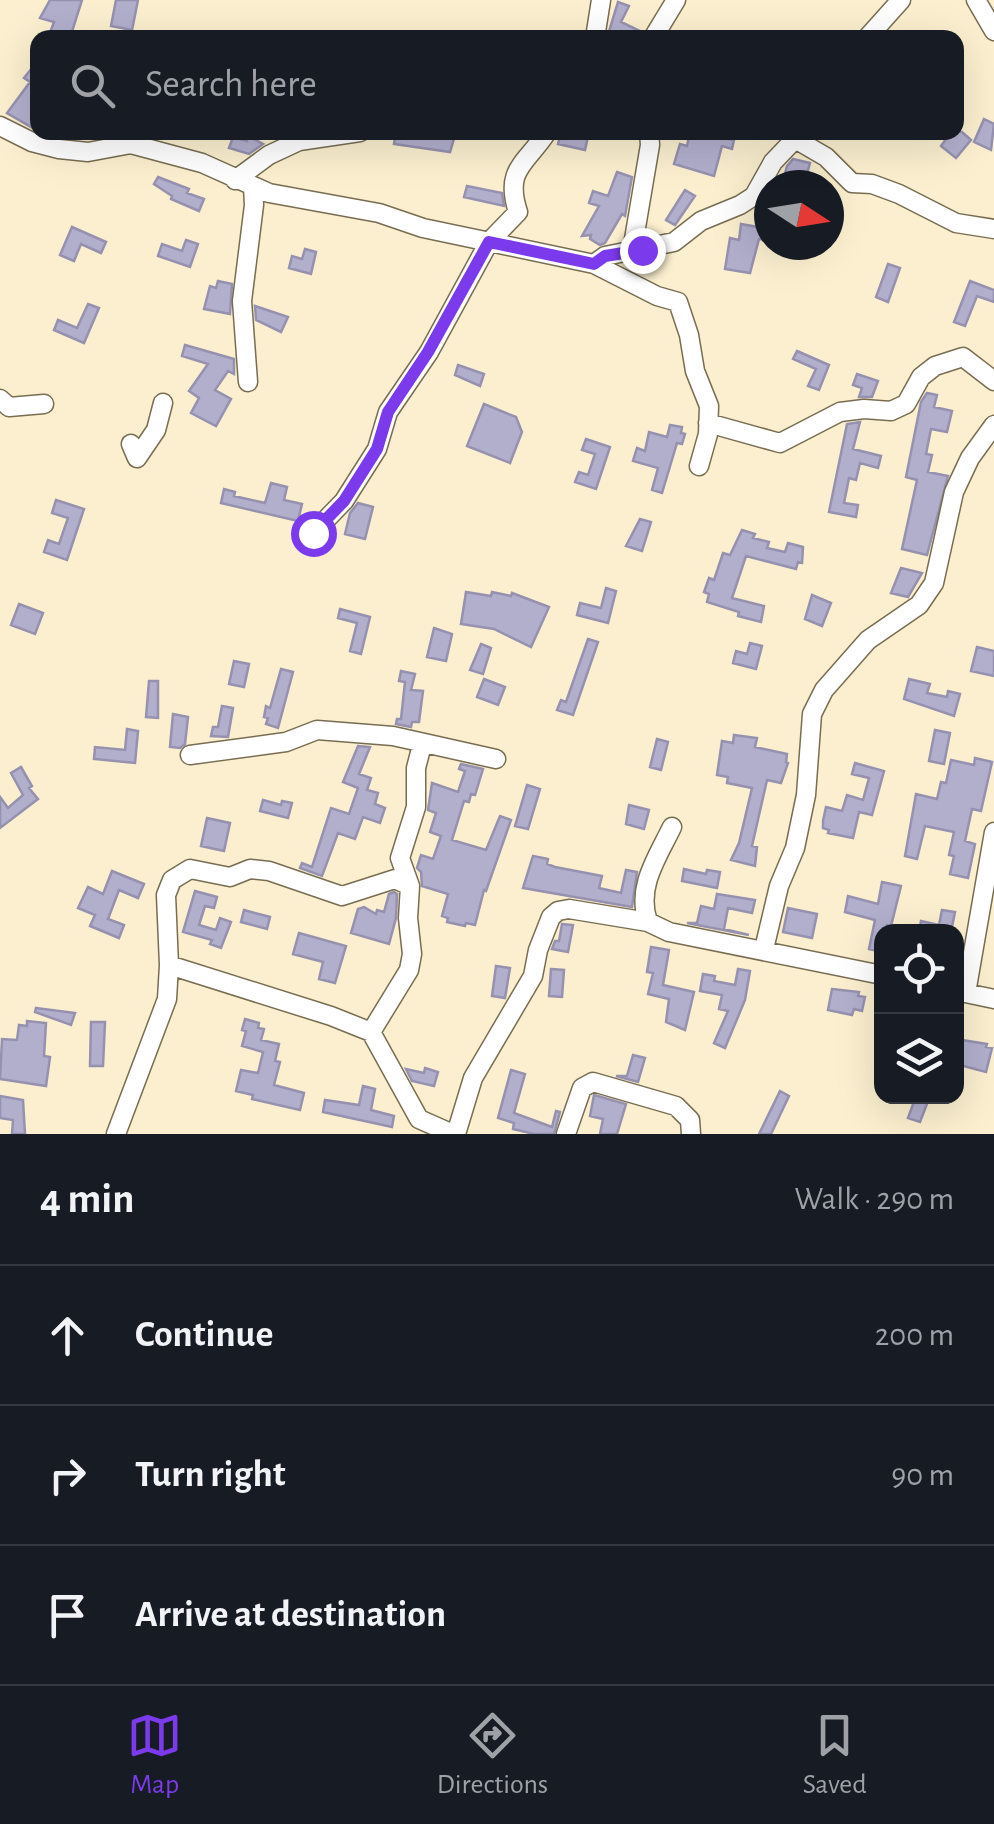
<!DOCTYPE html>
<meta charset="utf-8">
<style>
:root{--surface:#171b24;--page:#242831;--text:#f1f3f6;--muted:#9ea1a6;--line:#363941;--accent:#7c3aed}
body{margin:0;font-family:"Alegreya Sans",sans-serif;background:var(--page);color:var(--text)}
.controls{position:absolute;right:30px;bottom:30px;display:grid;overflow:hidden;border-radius:20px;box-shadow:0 10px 40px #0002}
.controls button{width:90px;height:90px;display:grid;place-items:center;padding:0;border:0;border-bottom:2px solid var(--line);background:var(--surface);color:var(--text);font:50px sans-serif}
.compass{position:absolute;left:754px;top:170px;width:90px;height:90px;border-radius:50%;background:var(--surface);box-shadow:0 10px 40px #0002;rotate:102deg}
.stop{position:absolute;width:30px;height:30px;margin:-22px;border:8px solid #7c3aed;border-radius:50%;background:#fff}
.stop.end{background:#7c3aed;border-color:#fff;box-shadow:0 2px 10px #0008}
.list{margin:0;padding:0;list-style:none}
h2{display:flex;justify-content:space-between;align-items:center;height:130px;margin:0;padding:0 40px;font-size:42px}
h2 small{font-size:32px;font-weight:400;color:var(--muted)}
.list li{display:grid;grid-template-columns:65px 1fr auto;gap:30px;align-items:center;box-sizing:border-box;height:140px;padding:0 40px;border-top:2px solid var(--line)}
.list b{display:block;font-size:38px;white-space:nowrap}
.list em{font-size:32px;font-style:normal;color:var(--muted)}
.icon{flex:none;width:55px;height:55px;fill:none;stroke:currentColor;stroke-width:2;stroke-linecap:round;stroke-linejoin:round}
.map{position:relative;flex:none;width:994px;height:1134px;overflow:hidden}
.search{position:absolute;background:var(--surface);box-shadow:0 10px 40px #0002;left:30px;right:30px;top:30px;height:110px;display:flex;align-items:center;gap:25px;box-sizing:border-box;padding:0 35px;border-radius:20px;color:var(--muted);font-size:38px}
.sheet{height:550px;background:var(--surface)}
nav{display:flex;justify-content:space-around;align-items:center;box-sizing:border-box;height:140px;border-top:2px solid var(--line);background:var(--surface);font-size:28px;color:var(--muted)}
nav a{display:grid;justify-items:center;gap:5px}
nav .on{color:var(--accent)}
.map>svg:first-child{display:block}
</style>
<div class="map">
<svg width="994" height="1134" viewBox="0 0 994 1134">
<rect width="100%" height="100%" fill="#fbefcf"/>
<path fill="#b2afcd" stroke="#9591af" stroke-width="2.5" d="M 50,0 L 82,0 L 70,38 L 48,38 L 54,22 L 40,18 Z
M 116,0 L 138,0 L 132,30 L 111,26 Z
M 618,2 L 629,6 L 621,22 L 642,32 L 641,38 L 608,35 Z
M 32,68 L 38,71 L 38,131 L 7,113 L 30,82 L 24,78 Z
M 984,119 L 994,124 L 991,150 L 974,142 Z
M 396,132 L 456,132 L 450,152 L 394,144 Z
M 578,132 L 589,132 L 585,150 L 558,144 L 561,133 L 577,137 Z
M 690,132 L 734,140 L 732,149 L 722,146 L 714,176 L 674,164 L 680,144 L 687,146 Z
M 951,132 L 962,132 L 971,140 L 956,158 L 941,146 Z
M 248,136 L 263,144 L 249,154 L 229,148 L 233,137 L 247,141 Z
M 793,159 L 810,163 L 804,185 L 782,185 L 787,166 Z
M 617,172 L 632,177 L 625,216 L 622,214 L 605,243 L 600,245 L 590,239 L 591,235 L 582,236 L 599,206 L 589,203 L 593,191 L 608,196 Z
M 158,177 L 189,189 L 187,193 L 204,199 L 199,211 L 171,199 L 172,196 L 154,184 Z
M 467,186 L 502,193 L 504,206 L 464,197 Z
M 685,190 L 695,196 L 675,225 L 666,220 Z
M 741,224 L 769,229 L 769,240 L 759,239 L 750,273 L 725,269 L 730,238 L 739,240 Z
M 72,227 L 106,242 L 101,253 L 81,244 L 74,261 L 60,255 Z
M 186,240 L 198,244 L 190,267 L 158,256 L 162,244 L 182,251 Z
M 305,249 L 316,252 L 311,274 L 289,268 L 292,256 L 302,259 Z
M 888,264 L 900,268 L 888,302 L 876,297 Z
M 218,281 L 232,284 L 230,314 L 204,309 L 210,286 L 216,288 Z
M 970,281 L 994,290 L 994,302 L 977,296 L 965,326 L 954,322 Z
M 88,304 L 99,308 L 84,343 L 54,330 L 58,320 L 77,328 Z
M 255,306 L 288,317 L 281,332 L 256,320 Z
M 185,345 L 234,359 L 234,374 L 228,371 L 215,390 L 231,399 L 216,426 L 191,413 L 199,398 L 189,391 L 208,364 L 182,356 Z
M 797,351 L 829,365 L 819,390 L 808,386 L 816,369 L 793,359 Z
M 458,365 L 484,374 L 480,386 L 455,375 Z
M 857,374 L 878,381 L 872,397 L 859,397 L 862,388 L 853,385 Z
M 927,393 L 937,395 L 934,407 L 952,411 L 947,432 L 931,429 L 926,454 L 932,455 L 928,472 L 948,476 L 927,555 L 902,549 L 917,480 L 906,477 L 921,402 Z
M 484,404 L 516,417 L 522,432 L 510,463 L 467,446 Z
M 860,422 L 853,449 L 881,456 L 878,468 L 860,463 L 856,480 L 849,478 L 844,503 L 858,505 L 856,517 L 829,512 L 847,424 Z
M 670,425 L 682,427 L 681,433 L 685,434 L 682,444 L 677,443 L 662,493 L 652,490 L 658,468 L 633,461 L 637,448 L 645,451 L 649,432 L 667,437 Z
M 586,439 L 610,447 L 596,489 L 575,482 L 579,472 L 588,475 L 595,454 L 582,450 Z
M 271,483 L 287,487 L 284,500 L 302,504 L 298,521 L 221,503 L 224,489 L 235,492 L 234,496 L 265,503 Z
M 56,500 L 84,509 L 67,560 L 44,552 L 48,540 L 59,544 L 68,518 L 52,513 Z
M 358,503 L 373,507 L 365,539 L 345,534 L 350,513 Z
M 640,519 L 651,522 L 642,551 L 626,546 Z
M 742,530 L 755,534 L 753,538 L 769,542 L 767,548 L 785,552 L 788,543 L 803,547 L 802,563 L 798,562 L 796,569 L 746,556 L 732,598 L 764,606 L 761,622 L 738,616 L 739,612 L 707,602 L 709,594 L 704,592 L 709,578 L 714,580 L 723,553 L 730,555 Z
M 901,568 L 922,573 L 908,597 L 891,593 Z
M 606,588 L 616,591 L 608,623 L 577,615 L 580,603 L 601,608 Z
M 466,592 L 491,596 L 492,592 L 511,596 L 512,593 L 549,607 L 531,647 L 494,629 L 461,624 Z
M 812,595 L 831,603 L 822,626 L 805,619 Z
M 19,604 L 43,613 L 35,634 L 11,625 Z
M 340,609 L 370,617 L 361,654 L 350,651 L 357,623 L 338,618 Z
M 434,628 L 452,634 L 446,661 L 427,657 Z
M 588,639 L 598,642 L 573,715 L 557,710 L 561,700 L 566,702 Z
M 750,643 L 762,646 L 756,669 L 733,663 L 736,651 L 747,654 Z
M 481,644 L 491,648 L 483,674 L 470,670 Z
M 977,647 L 994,651 L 994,676 L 971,671 Z
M 234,661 L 249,664 L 244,687 L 229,684 Z
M 281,669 L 293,672 L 278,728 L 266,724 L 268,718 L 264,717 L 266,706 L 270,708 Z
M 401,671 L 415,674 L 411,690 L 423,691 L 419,722 L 412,722 L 411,727 L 396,724 L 397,719 L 401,719 L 405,682 L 399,681 Z
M 484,679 L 505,687 L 498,705 L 477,697 Z
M 909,679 L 930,684 L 927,693 L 947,697 L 948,691 L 960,694 L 954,716 L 904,699 Z
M 149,681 L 158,681 L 158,718 L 146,717 Z
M 222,706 L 233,708 L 228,737 L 211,736 L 213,727 L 218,727 Z
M 173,714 L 188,717 L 185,744 L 180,748 L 170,747 Z
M 127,729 L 138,731 L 135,763 L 94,759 L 95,747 L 125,750 Z
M 935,730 L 950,733 L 944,764 L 929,761 Z
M 734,735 L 757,738 L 755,747 L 787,754 L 786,762 L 788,763 L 781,783 L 767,780 L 752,846 L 757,847 L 755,866 L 731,860 L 739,843 L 752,788 L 727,783 L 728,777 L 717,775 L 722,741 L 733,743 Z
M 657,739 L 668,742 L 661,770 L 650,767 Z
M 358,746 L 370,747 L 359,774 L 371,778 L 367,790 L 378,793 L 375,804 L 385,808 L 380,823 L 363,817 L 355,839 L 338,833 L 322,876 L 300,868 L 302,863 L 312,867 L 331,808 L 349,814 L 358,788 L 343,782 Z
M 975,758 L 992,762 L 981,811 L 972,809 L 965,841 L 975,844 L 968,878 L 950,874 L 954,856 L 949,855 L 954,832 L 925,826 L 917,859 L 905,856 L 916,794 L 937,799 L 941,782 L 946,783 L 951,760 L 974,765 Z
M 855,763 L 884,771 L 872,815 L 859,812 L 853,838 L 828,833 L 829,830 L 823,828 L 823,821 L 826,807 L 842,811 L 847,795 L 863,800 L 869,778 L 852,774 Z
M 461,764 L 483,769 L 475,795 L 471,794 L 469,802 L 464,801 L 452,840 L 486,850 L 500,816 L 511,820 L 486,891 L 484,890 L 475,925 L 466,923 L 465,926 L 447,922 L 448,918 L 442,916 L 448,894 L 422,886 L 421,872 L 417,868 L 421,855 L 433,859 L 441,836 L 430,832 L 436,813 L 428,810 L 432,783 L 458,792 L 465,771 L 459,769 Z
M 21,767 L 32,786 L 29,788 L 38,799 L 0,828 L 0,797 L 8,808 L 23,795 L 11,773 Z
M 527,785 L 540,789 L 528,829 L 515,826 Z
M 263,800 L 281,805 L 282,801 L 292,803 L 288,818 L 260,811 Z
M 629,805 L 649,810 L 644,829 L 626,824 Z
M 207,818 L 230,823 L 224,851 L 201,846 Z
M 533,856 L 548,859 L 547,864 L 555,867 L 602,876 L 599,888 L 621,893 L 626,870 L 637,872 L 632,907 L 523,888 Z
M 684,869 L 706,874 L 707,870 L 720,872 L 717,888 L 682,881 Z
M 112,871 L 144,884 L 138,898 L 119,890 L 108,919 L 124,925 L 119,938 L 90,926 L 95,915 L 78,908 L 88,887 L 103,894 Z
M 882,882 L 901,886 L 891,926 L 887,925 L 886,932 L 882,932 L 882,952 L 869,949 L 875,920 L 845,912 L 848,896 L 878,904 Z
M 195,891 L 217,897 L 214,908 L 205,906 L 199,925 L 216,930 L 220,918 L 231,922 L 221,948 L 210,944 L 212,940 L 183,932 Z
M 394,892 L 397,894 L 396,918 L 389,944 L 351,933 L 358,909 L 364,907 L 376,914 L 377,910 L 384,912 L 389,894 Z
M 717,894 L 755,900 L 752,913 L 728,908 L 724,929 L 749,935 L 687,923 L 697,923 L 701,906 L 714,909 Z
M 788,908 L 817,914 L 812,938 L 783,932 Z
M 244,910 L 270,917 L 267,929 L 241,922 Z
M 942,910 L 955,912 L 951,932 L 919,932 L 921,921 L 939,925 Z
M 562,924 L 573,925 L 568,952 L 552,949 L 555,941 L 559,941 Z
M 299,933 L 346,946 L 335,983 L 319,979 L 323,962 L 293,954 Z
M 651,947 L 669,950 L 663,985 L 694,992 L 685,1030 L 666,1022 L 669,999 L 648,994 L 653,973 L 647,972 Z
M 496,966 L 510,968 L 505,998 L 492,996 Z
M 551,969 L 564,970 L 562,997 L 549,996 Z
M 738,969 L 750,971 L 745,1000 L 725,1048 L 714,1043 L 728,1011 L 719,1009 L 722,995 L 700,991 L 703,974 L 715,976 L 714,981 L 735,985 Z
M 832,989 L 859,992 L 858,996 L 865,997 L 862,1011 L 854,1009 L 852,1015 L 828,1010 Z
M 36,1008 L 75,1013 L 71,1025 L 35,1012 Z
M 245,1019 L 259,1023 L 258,1028 L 264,1029 L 261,1040 L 279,1044 L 275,1061 L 280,1062 L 274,1085 L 304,1093 L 300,1110 L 252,1099 L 253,1095 L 236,1091 L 241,1070 L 258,1073 L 263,1052 L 242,1046 L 246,1031 L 242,1030 Z
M 27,1021 L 46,1023 L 44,1056 L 50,1057 L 46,1086 L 0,1079 L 2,1039 L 17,1040 L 19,1025 L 27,1026 Z
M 91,1022 L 105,1022 L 103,1066 L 90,1066 Z
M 956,1039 L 987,1044 L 986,1047 L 992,1048 L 986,1072 L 956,1064 Z
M 633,1055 L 645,1058 L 638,1082 L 616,1076 L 627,1076 Z
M 425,1068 L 438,1072 L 434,1086 L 412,1081 L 406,1069 L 424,1073 Z
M 511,1070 L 525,1074 L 514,1113 L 552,1127 L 556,1111 L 560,1112 L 554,1134 L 534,1134 L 513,1129 L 514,1123 L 498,1118 Z
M 363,1086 L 375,1089 L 371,1110 L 394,1116 L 392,1127 L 323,1112 L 325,1100 L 359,1105 Z
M 780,1091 L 789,1096 L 771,1134 L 759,1134 Z
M 594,1095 L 626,1104 L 617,1134 L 600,1134 L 603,1119 L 590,1116 Z
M 0,1096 L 23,1100 L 25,1134 L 12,1134 L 13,1120 L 0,1118 Z
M 916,1096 L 930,1096 L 920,1122 L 908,1118 Z"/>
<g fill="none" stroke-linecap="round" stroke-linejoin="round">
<defs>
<path id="minor" d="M 976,0 L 994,31
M 595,38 L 601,0
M 653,38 L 676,0
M 867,38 L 901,0
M 0,126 L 32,142 L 59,149 L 88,152 L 131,144 L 202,163 L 269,193 L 379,213 L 423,228 L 594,264 L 657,296 L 678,302 L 689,335 L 695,371 L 709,406 L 708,434 L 699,466
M 235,180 L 269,155 L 299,141 L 360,132
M 632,251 L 650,145 L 649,132
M 594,264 L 605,256 L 674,242 L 701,221 L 740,205 L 754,196 L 773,162 L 795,139 L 826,157 L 852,183 L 872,184 L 899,194 L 956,223 L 994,229
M 248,382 L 242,301 L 254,205 L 253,187
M 0,399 L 9,407 L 44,404
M 708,423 L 780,443 L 840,412 L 864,409 L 891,411 L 906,404 L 921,377 L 935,366 L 963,357 L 994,381
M 131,444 L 137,458 L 156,430 L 163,403
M 313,533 L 344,501 L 377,449 L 388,412 L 429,352 L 489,242 L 518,212 C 504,169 526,164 547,132
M 422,745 L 416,768 L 416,807 L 400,858 L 410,886 L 408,918 L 412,954 L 409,970 L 371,1032 L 419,1119 L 453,1134
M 190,755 L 286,742 L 317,730 L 393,736 L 496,759
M 672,827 C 657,858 636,887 648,922 L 669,932 L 882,975
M 764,949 L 779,886 L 795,848 L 806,795 L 812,714 L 824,690 L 868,640 L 919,605 L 934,583 L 954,492 L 970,458 L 994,425
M 169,965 L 331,1016 L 371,1032
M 956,991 L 994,999
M 966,993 L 994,832
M 116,1134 L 167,999 L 169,965 L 166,895 L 172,880 L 190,869 L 230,877 L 250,869 L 269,871 L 342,896 L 395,879 L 410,886
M 456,1134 L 473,1078 L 533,976 L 538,950 L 551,917 L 558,911 L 569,909 L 648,922
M 566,1134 L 582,1088 L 593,1082 L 676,1106 L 690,1120 L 691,1134"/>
</defs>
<use href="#minor" stroke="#786d51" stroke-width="21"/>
<use href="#minor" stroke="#fff" stroke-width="18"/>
</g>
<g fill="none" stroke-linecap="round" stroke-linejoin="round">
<path stroke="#7c3aed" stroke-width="12" d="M 313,533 L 344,501 L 377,449 L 388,412 L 428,352 L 489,242 L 594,264 L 605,256 L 642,250"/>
</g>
</svg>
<div class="controls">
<button><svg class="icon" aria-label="locate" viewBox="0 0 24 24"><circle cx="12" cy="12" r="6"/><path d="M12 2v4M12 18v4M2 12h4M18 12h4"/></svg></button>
<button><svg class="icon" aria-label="layers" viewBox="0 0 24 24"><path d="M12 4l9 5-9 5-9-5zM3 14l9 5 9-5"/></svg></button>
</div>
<svg class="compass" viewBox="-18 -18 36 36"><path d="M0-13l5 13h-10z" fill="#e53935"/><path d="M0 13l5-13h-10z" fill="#9ea1a6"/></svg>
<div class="stop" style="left:313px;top:533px"></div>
<div class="stop end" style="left:642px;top:250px"></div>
<div class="search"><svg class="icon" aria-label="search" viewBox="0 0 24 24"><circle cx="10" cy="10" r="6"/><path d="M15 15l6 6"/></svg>Search here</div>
</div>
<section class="sheet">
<h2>4 min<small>Walk · 290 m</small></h2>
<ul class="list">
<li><svg class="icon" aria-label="ahead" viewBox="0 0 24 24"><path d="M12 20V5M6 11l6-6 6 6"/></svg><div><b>Continue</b></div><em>200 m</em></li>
<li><svg class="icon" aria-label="right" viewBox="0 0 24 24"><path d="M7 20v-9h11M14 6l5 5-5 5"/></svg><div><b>Turn right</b></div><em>90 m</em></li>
<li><svg class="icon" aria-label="arrive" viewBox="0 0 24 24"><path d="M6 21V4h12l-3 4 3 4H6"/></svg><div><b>Arrive at destination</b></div></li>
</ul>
</section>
<nav>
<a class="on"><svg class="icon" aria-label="map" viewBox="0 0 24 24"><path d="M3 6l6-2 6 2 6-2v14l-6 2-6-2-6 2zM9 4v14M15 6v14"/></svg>Map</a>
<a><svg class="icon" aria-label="directions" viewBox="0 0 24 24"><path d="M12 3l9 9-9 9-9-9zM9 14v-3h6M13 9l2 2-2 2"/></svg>Directions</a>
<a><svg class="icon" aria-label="saved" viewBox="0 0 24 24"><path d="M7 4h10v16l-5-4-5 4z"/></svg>Saved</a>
</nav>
